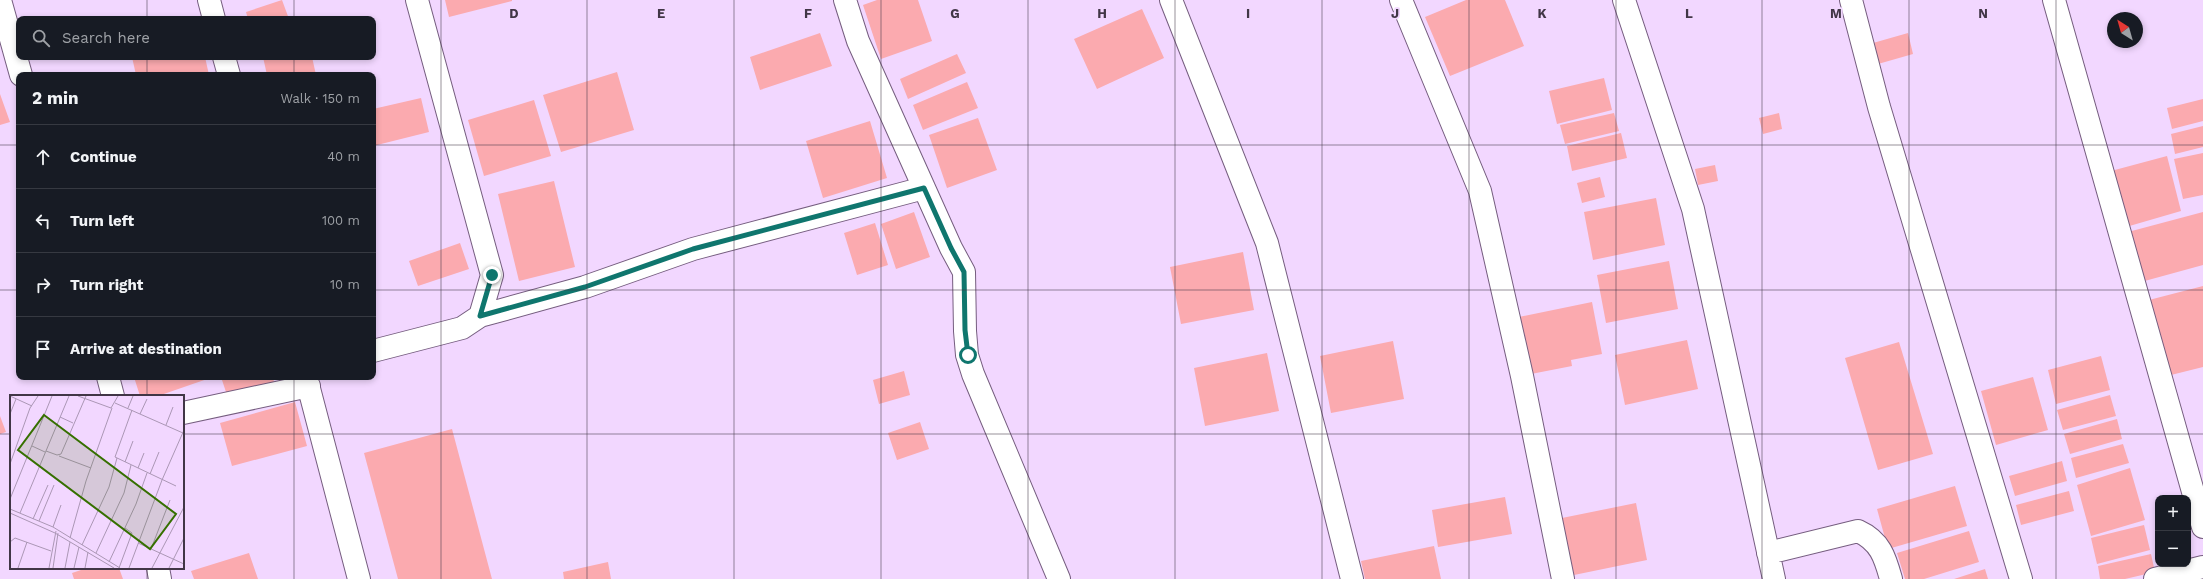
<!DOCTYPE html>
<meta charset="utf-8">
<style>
:root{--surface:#171b24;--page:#20242c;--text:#f1f3f6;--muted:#9ea1a6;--line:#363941}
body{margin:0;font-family:"Work Sans",sans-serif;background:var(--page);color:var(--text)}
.controls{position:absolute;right:12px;bottom:12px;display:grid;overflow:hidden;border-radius:8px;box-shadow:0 2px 6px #0003}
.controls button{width:36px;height:36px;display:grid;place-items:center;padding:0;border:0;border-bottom:1px solid var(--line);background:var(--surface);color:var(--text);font:20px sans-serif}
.compass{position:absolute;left:2107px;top:12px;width:36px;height:36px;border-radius:50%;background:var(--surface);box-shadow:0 2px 6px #0003;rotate:323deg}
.stop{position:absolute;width:12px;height:12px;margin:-9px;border:3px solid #0f766e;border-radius:50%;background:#fff}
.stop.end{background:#0f766e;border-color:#fff;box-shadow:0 1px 4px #0008}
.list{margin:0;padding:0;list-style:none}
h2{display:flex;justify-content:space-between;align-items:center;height:52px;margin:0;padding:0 16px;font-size:17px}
h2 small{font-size:13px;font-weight:400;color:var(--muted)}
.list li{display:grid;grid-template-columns:26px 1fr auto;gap:12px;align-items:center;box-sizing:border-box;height:64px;padding:0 16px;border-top:1px solid var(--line)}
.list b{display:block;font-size:15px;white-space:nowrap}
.list em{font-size:13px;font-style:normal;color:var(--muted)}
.icon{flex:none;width:22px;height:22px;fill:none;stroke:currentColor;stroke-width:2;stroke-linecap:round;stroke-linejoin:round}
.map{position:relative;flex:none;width:2203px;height:579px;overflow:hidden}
.search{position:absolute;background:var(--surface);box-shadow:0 2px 6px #0003;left:16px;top:16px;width:360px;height:44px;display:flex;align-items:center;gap:10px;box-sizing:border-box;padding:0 14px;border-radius:8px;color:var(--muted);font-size:15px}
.panel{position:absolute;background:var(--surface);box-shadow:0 2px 6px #0003;left:16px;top:72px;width:360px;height:308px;border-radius:8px}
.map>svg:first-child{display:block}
</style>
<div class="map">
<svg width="2203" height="579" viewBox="0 0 2203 579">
<rect width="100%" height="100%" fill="#f2d7ff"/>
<path fill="#fbaaaf" d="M 282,0 L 289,19 L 248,19 L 246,12 Z
M 445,0 L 512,0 L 512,1 L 449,17 Z
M 877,0 L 918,0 L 932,41 L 881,59 L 863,5 Z
M 1466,0 L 1505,0 L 1524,46 L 1450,76 L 1425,17 Z
M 1142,9 L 1164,58 L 1097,89 L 1074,39 Z
M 820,33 L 832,66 L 760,90 L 750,57 Z
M 1908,33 L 1913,54 L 1878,64 L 1873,43 Z
M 957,54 L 966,73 L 908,99 L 900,79 Z
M 132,57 L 205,57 L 209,75 L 136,75 Z
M 263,57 L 312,57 L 316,75 L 267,75 Z
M 617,72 L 634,130 L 561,152 L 543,95 Z
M 1604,78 L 1612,110 L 1557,124 L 1549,91 Z
M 967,82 L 978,108 L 923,130 L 913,105 Z
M 0,94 L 10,122 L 0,125 Z
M 421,98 L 429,132 L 373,146 L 373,109 Z
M 2203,99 L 2203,121 L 2172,129 L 2167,108 Z
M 534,100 L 551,156 L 484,176 L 468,120 Z
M 1614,113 L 1619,131 L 1565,144 L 1560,125 Z
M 1779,113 L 1782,129 L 1763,134 L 1759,118 Z
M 978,118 L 997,170 L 947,188 L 929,135 Z
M 870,121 L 887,178 L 823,198 L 806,141 Z
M 2203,126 L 2203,147 L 2175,154 L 2171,134 Z
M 1621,133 L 1627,158 L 1572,171 L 1567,146 Z
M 2203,153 L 2203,195 L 2183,199 L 2174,159 Z
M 2167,156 L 2181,211 L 2126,227 L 2111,171 Z
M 1715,165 L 1718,181 L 1698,185 L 1695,169 Z
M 1600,177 L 1605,197 L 1582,203 L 1577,183 Z
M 554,181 L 575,267 L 519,281 L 498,194 Z
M 1656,198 L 1665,245 L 1593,260 L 1584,212 Z
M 914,212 L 930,257 L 896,269 L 881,224 Z
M 2203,212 L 2203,265 L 2141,282 L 2128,232 Z
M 875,223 L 888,265 L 857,275 L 844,233 Z
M 460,243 L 469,269 L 418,286 L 409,261 Z
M 1243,252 L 1254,310 L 1181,324 L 1170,267 Z
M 1669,261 L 1678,309 L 1606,323 L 1597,275 Z
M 2203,286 L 2203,367 L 2167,376 L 2149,300 Z
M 1592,302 L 1602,354 L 1571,360 L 1572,366 L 1531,374 L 1519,317 Z
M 1687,340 L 1698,389 L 1625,405 L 1615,355 Z
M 1393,341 L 1404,399 L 1331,413 L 1320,356 Z
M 1899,342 L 1933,454 L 1878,470 L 1845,358 Z
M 1267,353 L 1279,411 L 1205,426 L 1194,368 Z
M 2101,356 L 2110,390 L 2056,404 L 2048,370 Z
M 904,371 L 910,395 L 879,404 L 873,380 Z
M 134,377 L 213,377 L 158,396 L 140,396 Z
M 221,377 L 273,377 L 274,382 L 228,398 Z
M 2033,377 L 2048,430 L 1996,445 L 1981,391 Z
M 2110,395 L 2116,416 L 2063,430 L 2057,410 Z
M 295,402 L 307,446 L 232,466 L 220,423 Z
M 0,416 L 6,432 L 0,434 Z
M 2117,419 L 2122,439 L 2070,454 L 2064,434 Z
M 920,422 L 929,449 L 897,460 L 888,433 Z
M 452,429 L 492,579 L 398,579 L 364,453 Z
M 2123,444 L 2129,463 L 2076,478 L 2071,458 Z
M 2062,461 L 2067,481 L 2015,496 L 2009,476 Z
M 2130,468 L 2145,520 L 2091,536 L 2077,485 Z
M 1955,486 L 1967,526 L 1888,549 L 1877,509 Z
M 2069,491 L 2074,511 L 2021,525 L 2016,505 Z
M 1505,497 L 1512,534 L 1438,547 L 1432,510 Z
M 1636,503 L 1647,560 L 1574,575 L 1562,518 Z
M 2144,525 L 2150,550 L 2097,564 L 2091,538 Z
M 1969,531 L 1979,562 L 1924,579 L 1905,579 L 1897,553 Z
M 1434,546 L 1441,579 L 1365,579 L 1361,561 Z
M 249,553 L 258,579 L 194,579 L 191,571 Z
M 2151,554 L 2155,572 L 2125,579 L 2100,579 L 2098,566 Z
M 608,562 L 611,579 L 564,579 L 563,572 Z
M 87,568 L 119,568 L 123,579 L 74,579 L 72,573 Z
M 1985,569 L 1988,579 L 1954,579 Z"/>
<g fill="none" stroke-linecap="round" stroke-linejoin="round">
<defs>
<path id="minor" d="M 0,0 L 21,75
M 209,0 L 214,19
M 845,0 L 858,41 L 951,248 L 964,272 L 965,331 L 967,355 L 973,374 L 1059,579
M 1171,0 L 1267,243 L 1352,579
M 1401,0 L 1480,191 L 1522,376 L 1563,579
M 1624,0 L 1693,209 L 1774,579
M 1851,0 L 1879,107 L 2021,579
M 2054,0 L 2203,527
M 224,57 L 229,75
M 480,316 L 585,287 L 693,249 L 924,188
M 373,351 L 462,328 L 480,316 L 492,275 L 417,0
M 108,377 L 113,396
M 306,377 L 359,579
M 183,413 L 309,386
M 1768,553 L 1858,531 C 1880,541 1885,557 1891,579
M 158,568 L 160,579
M 2155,579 L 2203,567"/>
</defs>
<use href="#minor" stroke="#755d7f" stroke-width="24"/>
<use href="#minor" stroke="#fff" stroke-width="22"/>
</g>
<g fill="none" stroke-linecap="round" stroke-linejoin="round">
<path stroke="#0f766e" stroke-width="5" d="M 492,275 L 480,316 L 585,287 L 693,249 L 924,188 L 951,248 L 964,272 L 965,330 L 968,355"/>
</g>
<path fill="none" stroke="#413646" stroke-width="1" stroke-opacity="0.55" d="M 147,0 L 147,19M 294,0 L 294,19M 441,0 L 441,579M 587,0 L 587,579M 734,0 L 734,579M 881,0 L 881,579M 1028,0 L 1028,579M 1175,0 L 1175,579M 1322,0 L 1322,579M 1469,0 L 1469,579M 1616,0 L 1616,579M 1762,0 L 1762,579M 1909,0 L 1909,579M 2056,0 L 2056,579M 147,57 L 147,75M 294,57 L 294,75M 0,145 L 19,145M 373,145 L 2203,145M 0,290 L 19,290M 373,290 L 2203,290M 147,377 L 147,396M 294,377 L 294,579M 0,434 L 11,434M 183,434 L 2203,434M 147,568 L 147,579"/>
<g transform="translate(10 395)">
<rect width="174" height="174" fill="#f2d7ff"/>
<path fill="none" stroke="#ab97b5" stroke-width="1" d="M 0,1 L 22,11M 68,1 L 101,13 L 108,1M 105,8 L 173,38M 118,13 L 123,1M 122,15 L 105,62 L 166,91M 0,19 L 6,4M 130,19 L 137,4M 50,22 L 63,28M 156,30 L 163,12M 22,51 L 35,57M 36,56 L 47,60 L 51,59 L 76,1M 49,61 L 81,73M 115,67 L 123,46M 0,69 L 20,13 L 28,1M 128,73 L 134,58M 140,79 L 149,57M 0,104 L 42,1M 0,114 L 43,132 L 110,173M 0,118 L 45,138 L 104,173M 10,118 L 59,1M 23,124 L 38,90M 29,126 L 44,90M 43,132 L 51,110M 60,143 L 76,86 L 102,13M 0,147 L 5,143 L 41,156M 128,148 L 174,169M 72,150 L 99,92 L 107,63M 141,154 L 160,105M 86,158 L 114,98 L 121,70M 99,167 L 126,109 L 137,78M 8,173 L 17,147M 39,173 L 46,136M 43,173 L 48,138M 55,173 L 60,147M 64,173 L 69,152M 75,173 L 78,157M 109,173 L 122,138 L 115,133M 119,173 L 152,85 L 174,35M 142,173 L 174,112M 159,173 L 174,143"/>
<path fill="#367000" fill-opacity="0.15" stroke="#367000" stroke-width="2" d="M 34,20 L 166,119 L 140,154 L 8,55 Z"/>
<rect width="174" height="174" fill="none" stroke="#413646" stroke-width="2"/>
</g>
<g font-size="13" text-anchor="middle" font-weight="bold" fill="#413646" stroke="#f2d7ff" stroke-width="3.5" stroke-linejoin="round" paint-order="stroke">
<text x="514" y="18">D</text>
<text x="661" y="18">E</text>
<text x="808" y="18">F</text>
<text x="955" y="18">G</text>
<text x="1102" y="18">H</text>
<text x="1248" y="18">I</text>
<text x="1395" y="18">J</text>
<text x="1542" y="18">K</text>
<text x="1689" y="18">L</text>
<text x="1836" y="18">M</text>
<text x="1983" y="18">N</text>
</g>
</svg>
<div class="controls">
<button>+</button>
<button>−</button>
</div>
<svg class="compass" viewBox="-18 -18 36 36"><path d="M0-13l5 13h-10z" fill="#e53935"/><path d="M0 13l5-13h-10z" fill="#9ea1a6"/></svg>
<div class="stop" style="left:968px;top:355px"></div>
<div class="stop end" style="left:492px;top:275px"></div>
<div class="search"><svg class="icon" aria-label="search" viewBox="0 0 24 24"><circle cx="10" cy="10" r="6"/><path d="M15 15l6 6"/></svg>Search here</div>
<section class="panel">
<h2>2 min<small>Walk · 150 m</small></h2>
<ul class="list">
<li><svg class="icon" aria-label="ahead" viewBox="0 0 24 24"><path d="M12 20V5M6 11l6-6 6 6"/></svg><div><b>Continue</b></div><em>40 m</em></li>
<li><svg class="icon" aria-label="left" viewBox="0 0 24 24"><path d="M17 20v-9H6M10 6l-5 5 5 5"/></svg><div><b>Turn left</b></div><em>100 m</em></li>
<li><svg class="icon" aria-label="right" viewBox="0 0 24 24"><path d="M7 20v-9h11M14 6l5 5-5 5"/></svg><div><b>Turn right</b></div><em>10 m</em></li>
<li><svg class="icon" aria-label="arrive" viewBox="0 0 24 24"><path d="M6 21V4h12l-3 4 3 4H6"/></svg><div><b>Arrive at destination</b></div></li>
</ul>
</section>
</div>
